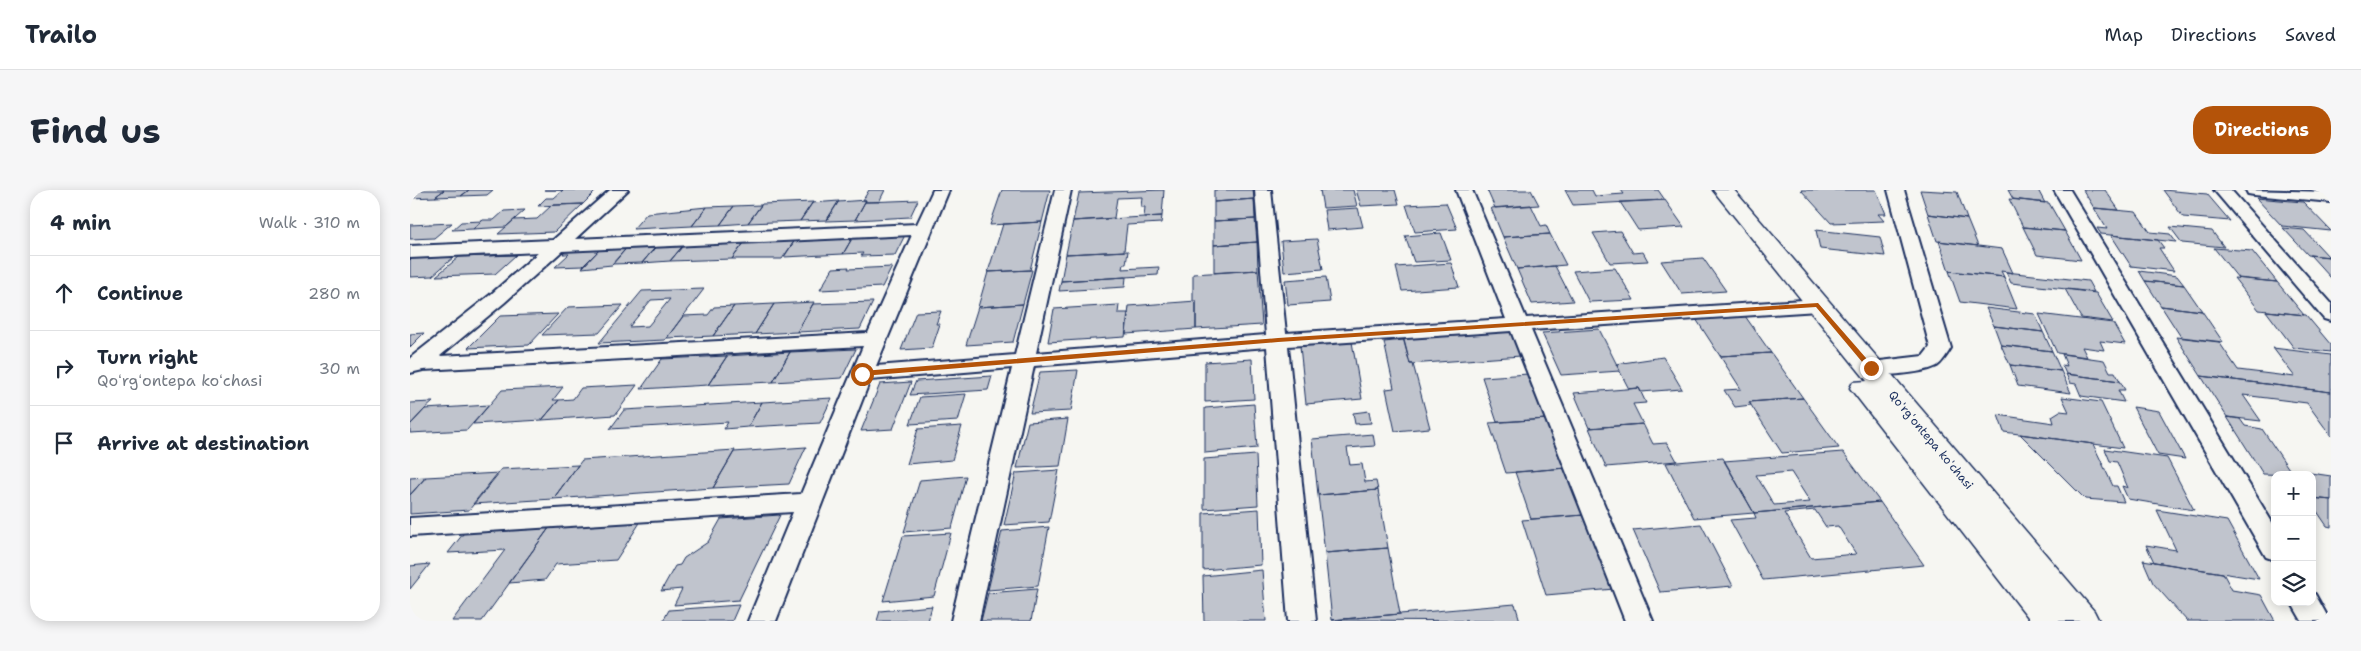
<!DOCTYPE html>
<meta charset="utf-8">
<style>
:root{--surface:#fff;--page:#f6f6f7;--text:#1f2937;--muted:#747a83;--line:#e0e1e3;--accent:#b45309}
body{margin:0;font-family:"Shantell Sans",sans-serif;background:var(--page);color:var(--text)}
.controls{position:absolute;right:15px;bottom:15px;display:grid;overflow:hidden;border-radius:10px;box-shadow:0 2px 12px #0003}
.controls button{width:45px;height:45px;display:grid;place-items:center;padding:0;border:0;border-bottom:1px solid var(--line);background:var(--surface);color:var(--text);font:25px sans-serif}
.stop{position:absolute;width:15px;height:15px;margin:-11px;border:4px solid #b45309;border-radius:50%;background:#fff}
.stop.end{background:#b45309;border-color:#fff;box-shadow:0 1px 5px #0008}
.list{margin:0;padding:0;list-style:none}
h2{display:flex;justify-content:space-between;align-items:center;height:65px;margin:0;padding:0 20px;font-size:21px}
h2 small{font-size:16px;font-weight:400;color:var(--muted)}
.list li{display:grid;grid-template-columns:32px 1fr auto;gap:15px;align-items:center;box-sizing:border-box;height:75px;padding:0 20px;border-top:1px solid var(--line)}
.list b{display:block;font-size:19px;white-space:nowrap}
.list p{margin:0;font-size:16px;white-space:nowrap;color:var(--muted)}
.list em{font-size:16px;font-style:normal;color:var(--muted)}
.icon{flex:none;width:28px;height:28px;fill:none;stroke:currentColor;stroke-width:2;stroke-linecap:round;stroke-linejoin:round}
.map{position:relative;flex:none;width:1921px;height:431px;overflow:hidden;border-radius:20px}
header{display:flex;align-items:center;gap:30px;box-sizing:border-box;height:70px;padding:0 25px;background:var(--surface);border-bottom:1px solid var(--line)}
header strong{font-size:24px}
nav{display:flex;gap:28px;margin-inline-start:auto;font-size:18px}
.intro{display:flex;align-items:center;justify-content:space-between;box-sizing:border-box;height:120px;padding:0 30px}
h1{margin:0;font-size:35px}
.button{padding:12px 22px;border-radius:20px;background:var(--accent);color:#fff;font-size:18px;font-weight:700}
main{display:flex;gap:30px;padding:0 30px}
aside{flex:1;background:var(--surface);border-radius:20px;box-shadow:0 2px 12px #0003}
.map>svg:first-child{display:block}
</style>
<header>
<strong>Trailo</strong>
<nav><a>Map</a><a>Directions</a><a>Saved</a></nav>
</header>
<div class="intro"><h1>Find us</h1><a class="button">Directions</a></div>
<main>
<aside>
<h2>4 min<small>Walk · 310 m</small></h2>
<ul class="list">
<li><svg class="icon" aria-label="ahead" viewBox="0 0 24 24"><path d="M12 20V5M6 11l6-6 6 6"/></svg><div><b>Continue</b></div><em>280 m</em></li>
<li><svg class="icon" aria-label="right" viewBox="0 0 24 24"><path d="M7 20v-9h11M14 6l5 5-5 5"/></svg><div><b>Turn right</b><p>Qoʻrgʻontepa koʻchasi</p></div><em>30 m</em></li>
<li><svg class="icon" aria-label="arrive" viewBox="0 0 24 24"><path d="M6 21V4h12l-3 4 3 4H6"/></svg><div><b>Arrive at destination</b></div></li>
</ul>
</aside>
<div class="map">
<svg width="1921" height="431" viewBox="0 0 1921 431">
<rect width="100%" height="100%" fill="#f6f6f2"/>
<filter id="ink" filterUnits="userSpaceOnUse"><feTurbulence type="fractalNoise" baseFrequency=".02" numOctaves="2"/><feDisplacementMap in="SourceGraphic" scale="10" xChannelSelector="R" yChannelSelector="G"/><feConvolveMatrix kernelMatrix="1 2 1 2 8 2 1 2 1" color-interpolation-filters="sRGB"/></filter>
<g filter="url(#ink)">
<path fill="#c0c4cd" stroke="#1b2f5e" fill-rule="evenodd" d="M 10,0 L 34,0 L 25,7 L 0,8 Z
M 34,0 L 59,0 L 51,6 L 25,7 Z
M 59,0 L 83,0 L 77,5 L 51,6 Z
M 134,0 L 187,0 L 173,14 L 128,16 L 136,8 L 144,8 L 153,0 Z
M 459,0 L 475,0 L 469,12 L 455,12 L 456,10 L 453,10 Z
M 592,0 L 640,0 L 632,32 L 580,35 Z
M 754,0 L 752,26 L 734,27 L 735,17 L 731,17 L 732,7 L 707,8 L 704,28 L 663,31 L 669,3 Z
M 804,0 L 843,0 L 844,9 L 804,12 Z
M 910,0 L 943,0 L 947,16 L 913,18 Z
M 946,0 L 985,0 L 989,14 L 951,16 Z
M 1077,0 L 1121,0 L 1129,15 L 1085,18 Z
M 1155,0 L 1182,0 L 1185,6 L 1214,4 L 1211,0 L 1248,0 L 1255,10 L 1163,15 Z
M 1391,0 L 1466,0 L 1476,24 L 1468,24 L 1474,31 L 1421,33 Z
M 1510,0 L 1547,2 L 1557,29 L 1518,24 Z
M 1598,0 L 1628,0 L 1635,13 L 1603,9 Z
M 1673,0 L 1695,0 L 1709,20 L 1684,18 Z
M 1753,0 L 1797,4 L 1820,31 L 1773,27 Z
M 1846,8 L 1893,12 L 1921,41 L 1872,36 Z
M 844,9 L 845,29 L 804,31 L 804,12 Z
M 1599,9 L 1639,13 L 1655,41 L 1613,37 Z
M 456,10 L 445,30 L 416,31 L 428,12 Z
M 508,10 L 500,27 L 445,30 L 455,12 Z
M 1255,10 L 1274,37 L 1228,40 L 1210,12 Z
M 429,11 L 417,30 L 390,31 L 402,13 Z
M 403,12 L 390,31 L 338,33 L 352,14 Z
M 1036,13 L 1047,39 L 1005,42 L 996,15 Z
M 173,14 L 144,42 L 88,44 L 104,30 L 127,29 L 142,15 Z
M 351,15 L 338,33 L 310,35 L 324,16 Z
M 1121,15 L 1131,36 L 1136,35 L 1140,44 L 1093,47 L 1081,18 Z
M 324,16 L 310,35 L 282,36 L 297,17 Z
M 297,17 L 282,36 L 223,39 L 237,23 Z
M 948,18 L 953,37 L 917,40 L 914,20 Z
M 1684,18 L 1726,22 L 1740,42 L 1760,44 L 1766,52 L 1691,44 L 1687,38 L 1697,39 Z
M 115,20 L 96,37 L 63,39 L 73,30 L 84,30 L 94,21 Z
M 1518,24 L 1557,29 L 1568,56 L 1527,51 Z
M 752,26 L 751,33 L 717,35 L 714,61 L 656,64 L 663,31 Z
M 845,29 L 847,52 L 804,55 L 804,31 Z
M 72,31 L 63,39 L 42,40 L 51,32 Z
M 632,32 L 620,80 L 578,82 L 593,34 Z
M 42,33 L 24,48 L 0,49 L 0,35 Z
M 1613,37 L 1655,41 L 1671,70 L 1627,65 Z
M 1760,37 L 1802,41 L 1814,57 L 1772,53 Z
M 1873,38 L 1894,40 L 1919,67 L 1898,65 Z
M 1406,40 L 1470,47 L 1475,66 L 1410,59 Z
M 1210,41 L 1223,63 L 1233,62 L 1238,71 L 1200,73 L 1183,43 Z
M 496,43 L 485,65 L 451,66 L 453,63 L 433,64 L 444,45 Z
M 1031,43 L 1041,70 L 1004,72 L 995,46 Z
M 1140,44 L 1156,75 L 1107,79 L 1093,47 Z
M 444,45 L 433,64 L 374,67 L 387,47 Z
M 1701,45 L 1748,50 L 1754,58 L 1749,58 L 1764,81 L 1721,76 Z
M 387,47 L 372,69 L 322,69 L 337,49 Z
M 337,49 L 322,69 L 260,71 L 272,57 L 283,56 L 287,51 Z
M 907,49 L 913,79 L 874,82 L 871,51 Z
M 1529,51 L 1592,59 L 1603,83 L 1591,81 L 1594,87 L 1539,81 Z
M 276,52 L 260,71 L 232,73 L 249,53 Z
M 847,52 L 848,80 L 804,83 L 804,55 Z
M 249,53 L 232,73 L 202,74 L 220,54 Z
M 220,54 L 202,75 L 172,78 L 193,56 Z
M 193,56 L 173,76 L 145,77 L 159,64 L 153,64 L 160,57 Z
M 1804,58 L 1842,61 L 1867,92 L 1828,88 Z
M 718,61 L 716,74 L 713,74 L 712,79 L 749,77 L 748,85 L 651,91 L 656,64 Z
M 106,65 L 85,84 L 26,86 L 49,67 Z
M 1900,65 L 1921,67 L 1921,88 Z
M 44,67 L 22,86 L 0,87 L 0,68 Z
M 1293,68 L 1316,101 L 1272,104 L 1251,71 Z
M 1041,73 L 1049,97 L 992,101 L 986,77 Z
M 1145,76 L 1163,111 L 1122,114 L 1107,79 Z
M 439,77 L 438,79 L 482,77 L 472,97 L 410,100 L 423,78 Z
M 1205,78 L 1224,110 L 1179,112 L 1163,81 Z
M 622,80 L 613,114 L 568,117 L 578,82 Z
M 848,80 L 852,135 L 786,139 L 786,111 L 783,112 L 783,84 Z
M 1539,81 L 1594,87 L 1607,119 L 1550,112 Z
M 1729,81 L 1767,86 L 1774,95 L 1735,91 Z
M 1596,82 L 1678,91 L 1684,102 L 1601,93 Z
M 716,87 L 715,97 L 649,101 L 651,91 Z
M 916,87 L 920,112 L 878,115 L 875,90 Z
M 1824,88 L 1867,92 L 1894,125 L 1849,120 Z
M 1735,91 L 1774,95 L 1792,121 L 1751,116 Z
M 294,99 L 255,150 L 189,153 L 232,101 ZM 260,109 L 238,136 L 219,137 L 241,110 Z
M 1655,99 L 1686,103 L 1703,132 L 1671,128 Z
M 786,111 L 786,139 L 716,144 L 719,116 Z
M 404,112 L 387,142 L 345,144 L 364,114 Z
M 463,112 L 450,139 L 387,142 L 403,114 Z
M 364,114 L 345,144 L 303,146 L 324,116 Z
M 613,114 L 603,152 L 556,155 L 568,117 Z
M 213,115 L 189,143 L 132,145 L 158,117 Z
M 709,115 L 708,123 L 718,123 L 715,147 L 638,152 L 644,119 Z
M 324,116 L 303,146 L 257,148 L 273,126 L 298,125 L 304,117 Z
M 1751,116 L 1792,121 L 1813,152 L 1771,147 Z
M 1576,118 L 1625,124 L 1633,142 L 1584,136 Z
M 531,121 L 526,134 L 530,134 L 522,158 L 491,160 L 506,122 Z
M 1856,121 L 1896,125 L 1921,155 L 1921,162 L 1884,158 Z
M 148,124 L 119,155 L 58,158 L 90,126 Z
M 1629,124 L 1703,133 L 1715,154 L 1690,151 L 1694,160 L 1672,157 L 1677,167 L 1647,163 Z
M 1335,126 L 1361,163 L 1310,166 L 1286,129 Z
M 1584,136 L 1633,142 L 1642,161 L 1591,155 Z
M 1189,139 L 1210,181 L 1151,185 L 1132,143 Z
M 1101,140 L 1111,166 L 1000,174 L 993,148 Z
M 14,143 L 0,157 L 0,144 Z
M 1766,147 L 1809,152 L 1828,180 L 1885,187 L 1863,158 L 1921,165 L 1921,202 L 1791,186 Z
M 994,150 L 1000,174 L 1003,174 L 1020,238 L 985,241 L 976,199 L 984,198 L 974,152 Z
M 942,152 L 952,209 L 896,214 L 890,156 Z
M 1591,155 L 1642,161 L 1651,181 L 1600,175 Z
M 446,159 L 432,188 L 363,192 L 380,162 Z
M 380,162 L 363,192 L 298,195 L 317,166 Z
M 1361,163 L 1393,208 L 1339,212 L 1341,215 L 1325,217 L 1314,200 L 1331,199 L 1310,166 Z
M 1652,164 L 1694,170 L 1700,182 L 1705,182 L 1710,191 L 1656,184 L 1652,175 L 1657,176 Z
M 317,166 L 298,195 L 231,199 L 252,169 Z
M 1253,167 L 1272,199 L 1231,202 L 1229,198 L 1219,199 L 1206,174 Z
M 842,169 L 844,209 L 795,212 L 795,172 Z
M 1600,175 L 1651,181 L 1661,203 L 1608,196 Z
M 668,180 L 661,221 L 620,223 L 630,182 Z
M 1119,184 L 1137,229 L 1087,232 L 1072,187 Z
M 1656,184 L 1710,191 L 1715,200 L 1708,200 L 1714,212 L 1671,206 L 1666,194 L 1660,193 Z
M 582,186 L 578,200 L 500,205 L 506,191 Z
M 1791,186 L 1921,202 L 1921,246 L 1897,213 L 1833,205 L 1851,231 L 1817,227 Z
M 501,192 L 483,239 L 451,241 L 470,194 Z
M 227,195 L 205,225 L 132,230 L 149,210 L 163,209 L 171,198 Z
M 153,197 L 143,210 L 149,210 L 132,230 L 63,234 L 92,200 Z
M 1229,198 L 1236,213 L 1223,214 L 1233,234 L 1179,238 L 1164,203 Z
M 556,204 L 548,231 L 500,234 L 510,207 Z
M 1652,207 L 1691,212 L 1713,258 L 1594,242 L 1588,225 L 1644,233 L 1642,226 L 1650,221 L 1659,222 Z
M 422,208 L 410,233 L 338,237 L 352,212 Z
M 1393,208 L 1429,258 L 1372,263 L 1339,212 Z
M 23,212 L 15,219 L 0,235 L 0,213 Z
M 352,212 L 338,237 L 314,239 L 318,232 L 200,239 L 214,220 Z
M 844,214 L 847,258 L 795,263 L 795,218 Z
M 79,215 L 57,240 L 0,243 L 0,235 L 15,219 Z
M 1723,217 L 1749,221 L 1775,269 L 1748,265 Z
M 959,221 L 961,233 L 945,234 L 943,223 Z
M 1817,227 L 1830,229 L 1835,236 L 1852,239 L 1883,285 L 1853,284 Z
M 658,229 L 650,276 L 607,278 L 618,232 Z
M 1137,229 L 1156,278 L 1096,283 L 1079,233 Z
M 1233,234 L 1243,254 L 1257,253 L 1267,271 L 1196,277 L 1179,238 Z
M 552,236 L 542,270 L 497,274 L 508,239 Z
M 963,244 L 965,256 L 937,258 L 940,275 L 952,274 L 955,292 L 966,291 L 968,300 L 908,305 L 902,249 Z
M 1610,244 L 1683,254 L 1703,296 L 1707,296 L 1714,312 L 1675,309 Z
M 396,257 L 379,294 L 303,298 L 324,262 Z
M 1695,259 L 1757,268 L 1784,320 L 1718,309 L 1712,296 L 1718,298 L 1707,272 L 1700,271 Z
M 325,260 L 303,298 L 143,309 L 172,270 Z
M 1433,262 L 1470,312 L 1344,323 L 1314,271 ZM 1381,282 L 1400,312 L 1364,315 L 1346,285 Z
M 846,265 L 848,315 L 794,319 L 794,269 Z
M 1313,268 L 1344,323 L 1284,328 L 1256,273 Z
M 168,275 L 143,309 L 63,314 L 91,279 Z
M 1156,278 L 1174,325 L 1121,329 L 1105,282 Z
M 649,280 L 639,332 L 594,335 L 606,283 Z
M 1880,280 L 1921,286 L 1921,310 L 1902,308 L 1902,285 L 1883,285 Z
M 89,283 L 59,320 L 0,324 L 0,305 L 16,287 Z
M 556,286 L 542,338 L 494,342 L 510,290 Z
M 16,287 L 0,305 L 0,288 Z
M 968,300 L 978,358 L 915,363 L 908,305 Z
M 1902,308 L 1921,310 L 1921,337 L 1917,336 L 1902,314 Z
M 1470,312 L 1514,375 L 1353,390 L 1320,330 L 1346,328 L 1344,323 ZM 1405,320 L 1416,337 L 1428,336 L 1446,364 L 1401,368 L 1374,323 Z
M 849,319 L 851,375 L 793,380 L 793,323 Z
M 1747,320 L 1817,331 L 1849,389 L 1744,372 L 1736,355 L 1766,360 Z
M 370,325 L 329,410 L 264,415 L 272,399 L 251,401 L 265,376 L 270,375 L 274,368 L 298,352 L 311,329 Z
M 1174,325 L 1204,399 L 1136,405 L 1112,330 Z
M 233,328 L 206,370 L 146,374 L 135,390 L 99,393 L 142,334 Z
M 142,334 L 72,431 L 42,431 L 95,360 L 38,363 L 57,339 Z
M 1291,334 L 1323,396 L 1250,402 L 1223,340 Z
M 639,337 L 628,396 L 578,400 L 592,341 Z
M 541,343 L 524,406 L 473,411 L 493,346 Z
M 978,358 L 990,424 L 922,430 L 915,363 Z
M 1733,370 L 1813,383 L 1822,400 L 1851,405 L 1865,431 L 1777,431 L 1743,393 Z
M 20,374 L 0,399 L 0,376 Z
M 852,380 L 856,431 L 794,431 L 793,386 Z
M 627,399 L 621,431 L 571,431 L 578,403 Z
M 1105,414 L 1110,431 L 922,430 L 990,424 Z
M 329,415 L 322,431 L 253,431 L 259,420 Z
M 522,416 L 518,431 L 467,431 L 470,421 Z"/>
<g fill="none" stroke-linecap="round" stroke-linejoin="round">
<defs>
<path id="minor" d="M 200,0 L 218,0 L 165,49 L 507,34 L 523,0 L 539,0 L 466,176 L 605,165 L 645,0 L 661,0 L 626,163 L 856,145 L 845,0 L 861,0 L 876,143 L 1096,129 L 1046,0 L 1062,0 L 1116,128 L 1408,109 L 1415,111 L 1418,115 L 1415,119 L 1408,121 L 1121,140 L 1243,431 L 1215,431 L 1101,141 L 878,156 L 906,431 L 878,431 L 857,157 L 624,176 L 569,431 L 541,431 L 602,178 L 460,190 L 366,431 L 338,431 L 383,322 L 0,346 L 0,328 L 391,304 L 453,156 L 13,180 L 0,183 L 0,168 L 80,105 L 129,62 L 0,68 L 0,56 L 143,50 ZM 502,45 L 458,143 L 30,166 L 94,113 L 152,61 Z
M 1478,0 L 1494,0 L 1541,158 C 1538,163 1532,173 1527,176 C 1511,184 1470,187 1453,183 L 1450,178 L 1453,173 L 1513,166 L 1520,157 Z
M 1644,0 L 1660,0 L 1865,337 L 1865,370 L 1856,367 Z
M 1804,0 L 1821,0 L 1921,113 L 1921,131 L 1914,129 Z
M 1836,0 L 1921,2 L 1921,12 L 1844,5 L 1838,4 Z
M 1902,404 L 1905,404 L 1920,431 L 1892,431 L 1881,412 L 1902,412 Z"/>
<path id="secondary" d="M 1303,0 L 1324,0 L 1684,421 L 1689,431 L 1621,431 L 1440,198 L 1443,192 L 1457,191 Z"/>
</defs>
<use href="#minor" stroke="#1b2f5e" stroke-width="4"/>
<use href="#secondary" stroke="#1b2f5e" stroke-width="3"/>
<use href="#minor" fill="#f6f6f2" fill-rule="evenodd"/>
<use href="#secondary" fill="#f6f6f2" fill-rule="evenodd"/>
</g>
</g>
<path fill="#b45309" d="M 1408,113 L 1463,176 L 1463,179 L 1458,179 L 1406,117 L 868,152 L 452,186 L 448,184 L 452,181 L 868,148 Z"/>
<g text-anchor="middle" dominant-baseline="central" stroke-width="4" stroke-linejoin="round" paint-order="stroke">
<g font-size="12" fill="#1b2f5e" stroke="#f6f6f2">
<text transform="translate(1521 250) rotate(50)">Qoʻrgʻontepa koʻchasi</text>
</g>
</g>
</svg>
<div class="controls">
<button>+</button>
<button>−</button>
<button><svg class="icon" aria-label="layers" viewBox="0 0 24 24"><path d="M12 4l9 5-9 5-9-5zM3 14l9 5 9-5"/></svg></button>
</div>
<div class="stop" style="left:452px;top:184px"></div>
<div class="stop end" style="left:1461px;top:178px"></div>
</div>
</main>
